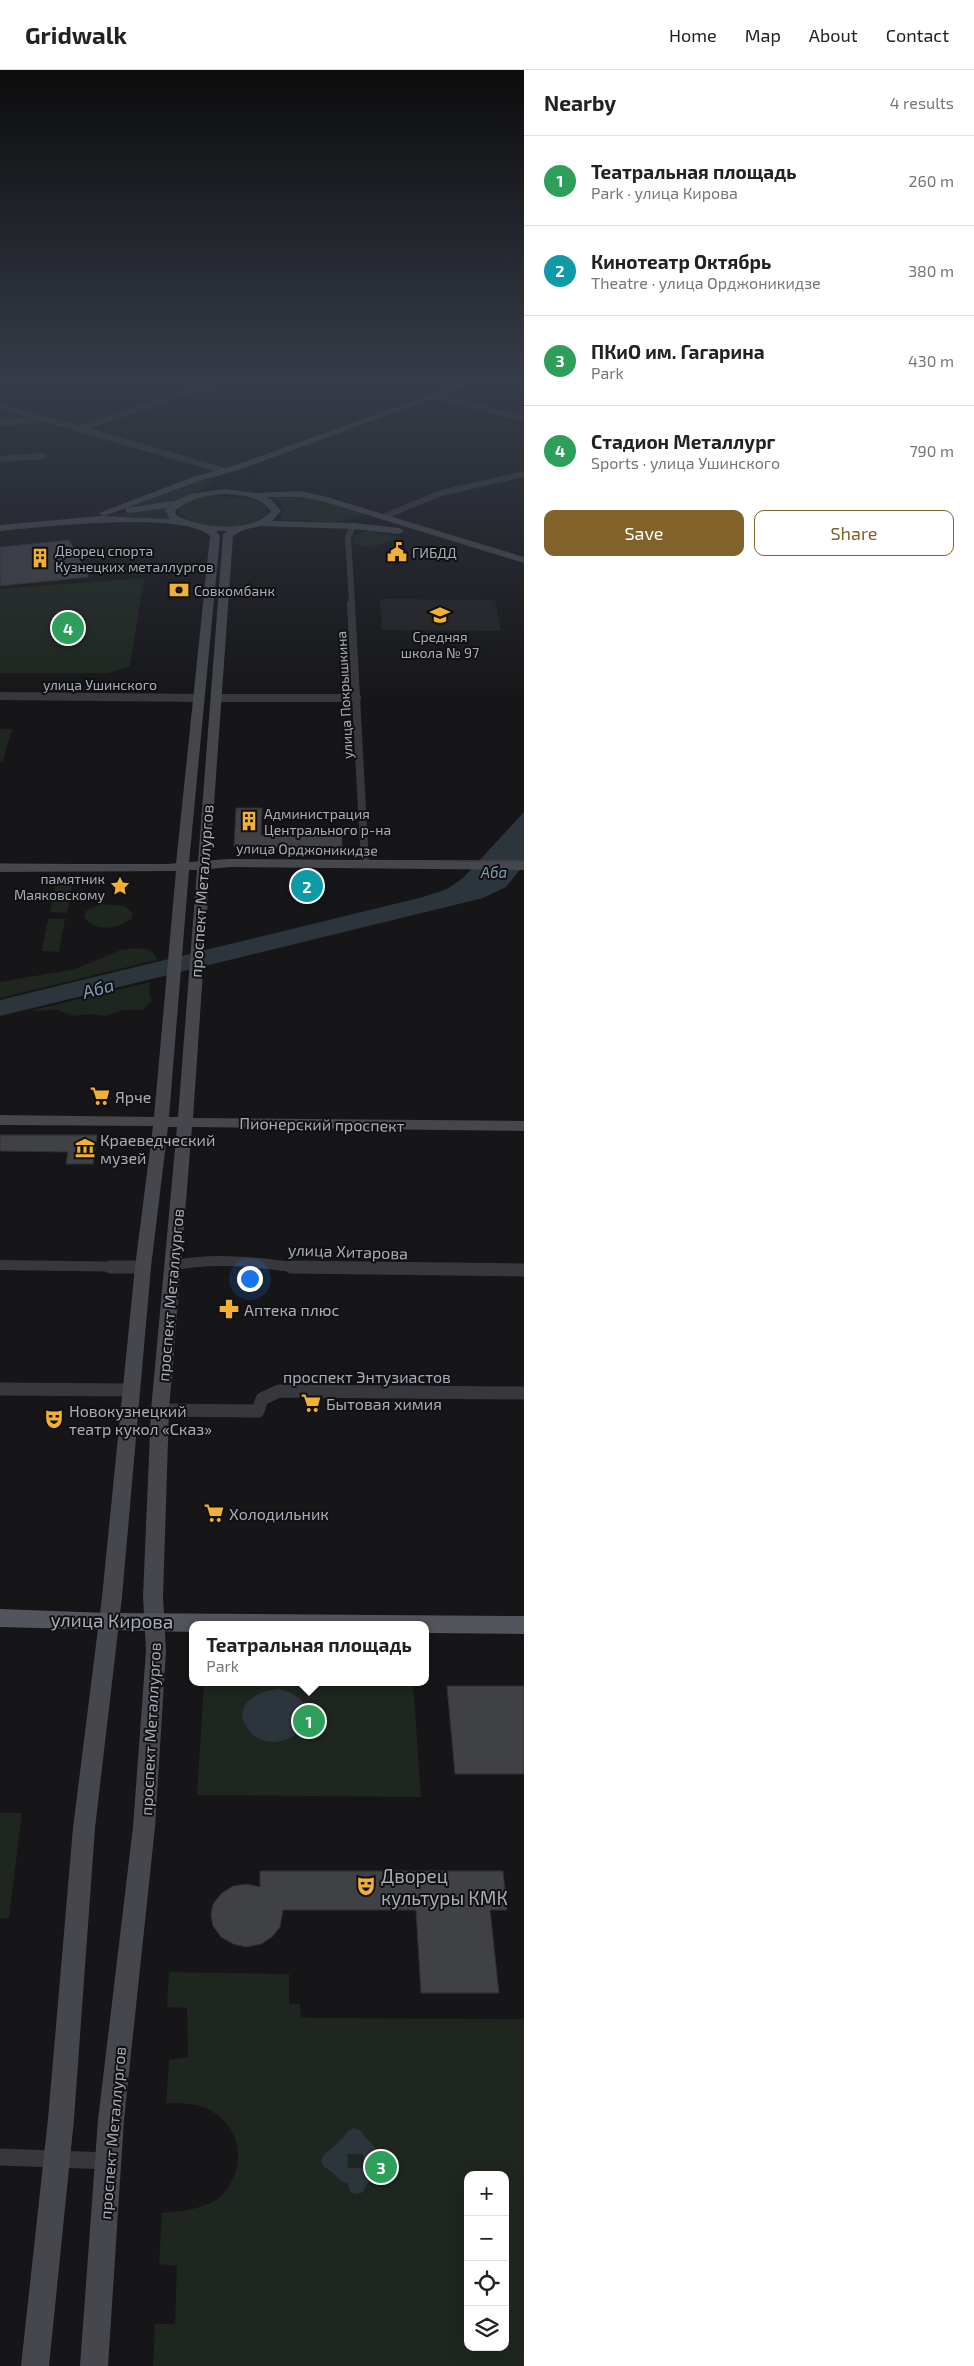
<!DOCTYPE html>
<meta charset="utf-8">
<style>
:root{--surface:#fff;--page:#f6f6f6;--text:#222;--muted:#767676;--line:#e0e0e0;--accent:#80622a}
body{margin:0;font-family:"Exo 2",sans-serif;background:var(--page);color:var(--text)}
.controls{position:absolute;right:15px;bottom:15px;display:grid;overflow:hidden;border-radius:10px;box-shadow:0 5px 20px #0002}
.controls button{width:45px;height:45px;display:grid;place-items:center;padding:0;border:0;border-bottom:1px solid var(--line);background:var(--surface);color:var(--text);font:25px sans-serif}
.you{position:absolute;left:249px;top:1208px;width:18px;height:18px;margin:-12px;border:4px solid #fff;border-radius:50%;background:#1a73e8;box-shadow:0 0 0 8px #1a73e833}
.badge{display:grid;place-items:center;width:32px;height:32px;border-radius:50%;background:var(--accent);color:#fff;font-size:16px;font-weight:700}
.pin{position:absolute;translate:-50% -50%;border:2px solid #fff;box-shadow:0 1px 5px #0006}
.popup{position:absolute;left:189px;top:1551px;width:240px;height:65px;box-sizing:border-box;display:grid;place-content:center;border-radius:10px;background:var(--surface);filter:drop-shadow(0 1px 4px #0005);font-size:16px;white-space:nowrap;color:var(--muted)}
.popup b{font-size:19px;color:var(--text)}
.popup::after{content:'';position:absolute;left:50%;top:100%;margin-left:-10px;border:10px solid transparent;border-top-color:var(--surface)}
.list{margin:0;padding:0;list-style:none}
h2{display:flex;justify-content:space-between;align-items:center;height:65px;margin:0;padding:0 20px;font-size:21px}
h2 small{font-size:16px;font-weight:400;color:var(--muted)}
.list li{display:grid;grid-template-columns:32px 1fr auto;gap:15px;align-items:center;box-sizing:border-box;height:90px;padding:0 20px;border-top:1px solid var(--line)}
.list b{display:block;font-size:19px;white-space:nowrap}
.list p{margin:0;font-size:16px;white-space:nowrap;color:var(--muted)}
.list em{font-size:16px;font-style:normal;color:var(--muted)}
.actions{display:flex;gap:10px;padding:15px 20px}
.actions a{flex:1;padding:11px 0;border:1px solid var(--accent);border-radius:10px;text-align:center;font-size:18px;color:var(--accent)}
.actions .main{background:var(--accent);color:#fff}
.icon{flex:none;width:28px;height:28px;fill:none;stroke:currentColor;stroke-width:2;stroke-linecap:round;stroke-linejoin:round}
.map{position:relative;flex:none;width:524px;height:2296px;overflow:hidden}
header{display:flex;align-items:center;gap:30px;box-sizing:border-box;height:70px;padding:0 25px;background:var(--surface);border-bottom:1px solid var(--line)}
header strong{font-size:24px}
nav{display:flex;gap:28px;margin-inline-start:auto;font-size:18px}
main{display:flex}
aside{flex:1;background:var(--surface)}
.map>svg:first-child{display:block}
</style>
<header>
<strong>Gridwalk</strong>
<nav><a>Home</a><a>Map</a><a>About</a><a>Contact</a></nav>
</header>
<main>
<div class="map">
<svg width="524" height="2296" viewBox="0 0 524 2296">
<rect width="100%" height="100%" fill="#161618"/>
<path fill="#222225" d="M 380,529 L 495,530 L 501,561 L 382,560 Z"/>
<path fill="#1e261f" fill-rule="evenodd" d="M 204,409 L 212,411 C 198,429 150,439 129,437 Z
M 285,425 L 324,431 L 366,445 L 335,452 L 280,449 L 284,439 L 280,433 L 269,427 Z
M 216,426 L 255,430 L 267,438 L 267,443 C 248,462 201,460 180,444 L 179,439 C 188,428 203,427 216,426 Z
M 164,438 L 168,439 L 169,449 L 122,446 L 93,447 Z
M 369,461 L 401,467 L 371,478 L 353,473 L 353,465 Z
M 144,508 L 130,596 L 108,603 L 0,603 L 0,519 Z
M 0,659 L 12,659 L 3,691 L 0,691 Z
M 56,812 L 73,812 L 67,843 L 50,842 Z
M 102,834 L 125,836 L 132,842 L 132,848 C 119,859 95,863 84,847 L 86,841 Z
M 48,849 L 65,849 L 59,882 L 42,881 Z
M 136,878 C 148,879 153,879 157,890 L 0,928 L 0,912 L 75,899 L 121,880 Z
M 150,912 L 149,923 L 152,931 L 142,940 L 124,940 L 105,946 L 90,944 L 72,946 L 58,940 L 29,941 Z
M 204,1612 L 413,1612 L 421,1727 L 197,1725 Z
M 0,1743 L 22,1743 L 9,1848 L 0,1848 Z
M 169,1902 L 289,1904 L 289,1934 L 300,1934 L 301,1948 L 524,1949 L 524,2296 L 153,2296 L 155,2254 L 175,2254 L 177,2196 L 159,2194 L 162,2143 C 179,2142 211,2138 223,2124 C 248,2095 241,2056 208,2039 C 195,2033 180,2033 166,2033 L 169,1990 L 188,1987 L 187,1938 L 167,1937 ZM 468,2105 L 505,2105 L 505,2277 L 468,2277 Z"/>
<path fill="#2c353c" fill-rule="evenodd" d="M 524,742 L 524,795 L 506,817 L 483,828 L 0,946 L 0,930 L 423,827 L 447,819 L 463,808 Z
M 280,1619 C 347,1639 275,1699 247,1658 C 231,1634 260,1620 280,1619 Z
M 354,2058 L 361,2061 C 365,2070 374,2073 378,2083 L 387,2085 L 389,2092 L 387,2098 C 377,2102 367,2111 363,2122 L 357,2124 L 350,2122 L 348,2114 C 337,2110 333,2101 324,2097 L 321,2091 L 324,2084 C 328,2083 347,2064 348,2061 ZM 347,2084 L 363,2084 L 364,2098 L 348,2098 Z"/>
<path fill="#404145" stroke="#303034" d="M 69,470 L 89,507 L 0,516 L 0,477 Z
M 236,738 L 262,738 L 261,765 L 342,766 L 342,778 L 234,777 Z
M 0,1065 L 97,1065 L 93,1094 L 66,1094 L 68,1082 L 0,1081 Z
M 447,1616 L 524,1616 L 524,1704 L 455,1704 Z
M 260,1801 L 503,1801 L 507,1840 L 490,1840 L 499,1923 L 421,1923 L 416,1840 L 283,1840 L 280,1857 L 272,1867 L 261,1874 L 246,1877 L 233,1874 L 221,1867 L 213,1856 L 211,1845 L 213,1834 L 222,1823 L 233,1816 L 247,1814 L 260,1817 Z"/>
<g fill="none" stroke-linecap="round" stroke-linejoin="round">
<path stroke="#37383d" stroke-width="6" d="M 435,326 L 524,349
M 0,336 L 225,401
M 0,353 L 38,350
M 81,358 L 225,310
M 0,389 L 43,386
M 383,447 L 441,423 L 524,404
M 352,535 L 348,467 L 353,456"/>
<path stroke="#37383d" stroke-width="8" d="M 351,534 L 365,794
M 0,626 L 200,628
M 217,628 L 357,628"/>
<path stroke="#37383d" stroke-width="10" d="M 0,1195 L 143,1197
M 171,1196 C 214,1187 257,1192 299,1198"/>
<path stroke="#37383d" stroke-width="13" d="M 110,1197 L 143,1197
M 291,1197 L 524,1200
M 0,1319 L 131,1320
M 160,1340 L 258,1341 L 262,1329 L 279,1321 L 524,1323"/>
<path stroke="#37383d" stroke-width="17" d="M 0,2087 L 109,2091"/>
<path fill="#45474d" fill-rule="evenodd" d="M 471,310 L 482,310 L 242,399 L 199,411 L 126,438 L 174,431 L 191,424 L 225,419 L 255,423 L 300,421 L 327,427 L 524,487 L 524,493 L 322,431 L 300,427 L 267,427 L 272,430 L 281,441 L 272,451 L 353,453 L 399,458 L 404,461 L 399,464 L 353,459 L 261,456 L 243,460 L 233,466 L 210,791 L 230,789 L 524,792 L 524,800 L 230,797 L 210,799 L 193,1048 L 524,1051 L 524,1061 L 192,1057 L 169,1340 L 163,1527 L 166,1581 L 155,1757 L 124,2050 L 108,2296 L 80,2296 L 98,2050 L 133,1757 L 146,1581 L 143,1527 L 151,1340 L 177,1057 L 168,1057 L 151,1197 L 122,1527 L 95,1758 L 74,2049 L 49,2296 L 21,2296 L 48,2049 L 73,1758 L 102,1527 L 135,1197 L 153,1056 L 0,1055 L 0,1045 L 154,1047 L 176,801 L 0,802 L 0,794 L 176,794 L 210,466 C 185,441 39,457 0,461 L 0,455 L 101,446 L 170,449 L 165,440 L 167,438 L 129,443 L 126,442 L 126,438 L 104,446 L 99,443 L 193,407 L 236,395 ZM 225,424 C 242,425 260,426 271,441 C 252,464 199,458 176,445 L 175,441 C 189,428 206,426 225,424 ZM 216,461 L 227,461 L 223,465 L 198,792 L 189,793 L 220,466 ZM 189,800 L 197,800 L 178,1047 L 169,1047 Z"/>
<path fill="#53555c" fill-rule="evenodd" d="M 0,1539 L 107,1543 L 524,1546 L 524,1564 L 425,1563 L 425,1555 L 193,1555 L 193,1562 L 0,1557 Z"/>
<path stroke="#4a4c52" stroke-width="1" d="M 0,794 L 161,795 L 222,790 L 524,791"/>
</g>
<linearGradient id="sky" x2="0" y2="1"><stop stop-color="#0c0c0d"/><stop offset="0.49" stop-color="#363c48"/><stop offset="1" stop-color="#363c48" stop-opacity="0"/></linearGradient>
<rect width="524" height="631" fill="url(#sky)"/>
<defs>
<symbol id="civic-bare" viewBox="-9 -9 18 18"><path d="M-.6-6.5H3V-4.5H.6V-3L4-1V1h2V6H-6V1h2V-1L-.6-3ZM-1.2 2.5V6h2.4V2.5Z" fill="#f2b134" stroke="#111113" stroke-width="2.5" paint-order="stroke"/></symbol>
<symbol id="building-bare" viewBox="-9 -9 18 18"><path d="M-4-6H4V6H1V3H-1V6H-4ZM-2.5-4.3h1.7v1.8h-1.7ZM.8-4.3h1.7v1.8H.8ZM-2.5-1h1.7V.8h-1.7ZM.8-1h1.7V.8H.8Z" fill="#f2b134" stroke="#111113" stroke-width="2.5" paint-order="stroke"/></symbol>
<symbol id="bank-bare" viewBox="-9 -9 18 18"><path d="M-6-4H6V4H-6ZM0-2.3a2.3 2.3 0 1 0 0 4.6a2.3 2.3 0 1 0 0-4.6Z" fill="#f2b134" stroke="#111113" stroke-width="2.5" paint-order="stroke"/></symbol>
<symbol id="school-bare" viewBox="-9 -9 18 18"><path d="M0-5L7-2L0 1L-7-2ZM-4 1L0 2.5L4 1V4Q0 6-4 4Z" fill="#f2b134" stroke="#111113" stroke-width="2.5" paint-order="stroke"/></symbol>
<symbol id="sight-bare" viewBox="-9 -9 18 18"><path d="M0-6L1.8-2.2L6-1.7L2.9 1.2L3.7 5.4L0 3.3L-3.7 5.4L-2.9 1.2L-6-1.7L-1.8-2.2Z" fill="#f2b134" stroke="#111113" stroke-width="2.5" paint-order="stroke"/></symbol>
<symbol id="supermarket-bare" viewBox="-9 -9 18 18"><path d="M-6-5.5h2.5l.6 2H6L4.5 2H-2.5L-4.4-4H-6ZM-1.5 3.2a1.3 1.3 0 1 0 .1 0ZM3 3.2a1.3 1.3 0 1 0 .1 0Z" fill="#f2b134" stroke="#111113" stroke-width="2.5" paint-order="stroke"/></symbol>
<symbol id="museum-bare" viewBox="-9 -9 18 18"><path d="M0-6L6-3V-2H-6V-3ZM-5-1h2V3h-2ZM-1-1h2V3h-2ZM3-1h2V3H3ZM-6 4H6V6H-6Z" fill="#f2b134" stroke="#111113" stroke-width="2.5" paint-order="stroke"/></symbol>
<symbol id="pharmacy-bare" viewBox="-9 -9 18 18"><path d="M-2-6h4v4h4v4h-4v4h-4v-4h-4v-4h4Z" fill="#f2b134" stroke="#111113" stroke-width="2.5" paint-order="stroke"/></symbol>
<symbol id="theatre-bare" viewBox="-9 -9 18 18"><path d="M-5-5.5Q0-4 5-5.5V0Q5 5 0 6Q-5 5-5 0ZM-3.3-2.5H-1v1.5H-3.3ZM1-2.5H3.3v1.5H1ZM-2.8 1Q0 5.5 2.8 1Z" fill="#f2b134" stroke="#111113" stroke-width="2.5" paint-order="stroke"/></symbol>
</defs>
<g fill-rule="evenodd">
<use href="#civic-bare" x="383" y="468" width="28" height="28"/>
<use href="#building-bare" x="26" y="474" width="28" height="28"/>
<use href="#bank-bare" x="165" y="506" width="28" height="28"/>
<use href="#school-bare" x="426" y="531" width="28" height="28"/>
<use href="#building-bare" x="235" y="737" width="28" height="28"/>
<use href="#sight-bare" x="106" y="802" width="28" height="28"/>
<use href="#supermarket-bare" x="86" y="1012" width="28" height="28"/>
<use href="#museum-bare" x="71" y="1064" width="28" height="28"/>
<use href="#pharmacy-bare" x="215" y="1225" width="28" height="28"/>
<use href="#supermarket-bare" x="297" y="1319" width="28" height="28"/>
<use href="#theatre-bare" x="40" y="1335" width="28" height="28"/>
<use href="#supermarket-bare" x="200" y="1429" width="28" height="28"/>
<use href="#theatre-bare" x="352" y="1802" width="28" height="28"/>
</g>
<g text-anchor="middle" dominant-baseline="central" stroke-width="4" stroke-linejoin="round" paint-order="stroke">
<g font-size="14" fill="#a8adb8" stroke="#111113" text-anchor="start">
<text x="55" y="480">Дворец спорта<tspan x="55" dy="16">Кузнецких металлургов</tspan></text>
<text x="412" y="482">ГИБДД</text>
<text x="194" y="520">Совкомбанк</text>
<text x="440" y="566" text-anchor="middle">Средняя<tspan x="440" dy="16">школа № 97</tspan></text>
<text x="264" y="743">Администрация<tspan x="264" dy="16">Центрального р-на</tspan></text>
<text x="105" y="808" text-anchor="end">памятник<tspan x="105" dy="16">Маяковскому</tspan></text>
</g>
<g font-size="14" fill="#a8adb8" stroke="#111113">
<text x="100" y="614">улица Ушинского</text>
<text transform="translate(344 625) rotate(-93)">улица Покрышкина</text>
<text transform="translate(307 779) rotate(1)">улица Орджоникидзе</text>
</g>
<g font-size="15" font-style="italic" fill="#7f9bb3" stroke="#111113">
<text x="494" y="802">Аба</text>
</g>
<g font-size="16" fill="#a8adb8" stroke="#111113">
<text transform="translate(201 821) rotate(-86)">проспект Металлургов</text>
<text transform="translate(322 1054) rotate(1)">Пионерский проспект</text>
<text transform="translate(348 1181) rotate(2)">улица Хитарова</text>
<text transform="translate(170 1225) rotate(-85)">проспект Металлургов</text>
<text x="367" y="1306">проспект Энтузиастов</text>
<text transform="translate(150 1659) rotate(-87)">проспект Металлургов</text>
<text transform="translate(112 2063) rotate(-85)">проспект Металлургов</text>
</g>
<g font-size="16" fill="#a8adb8" stroke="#111113" text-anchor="start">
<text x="115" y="1026">Ярче</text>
<text x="100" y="1069">Краеведческий<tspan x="100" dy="18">музей</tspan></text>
<text x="244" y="1239">Аптека плюс</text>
<text x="326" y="1333">Бытовая химия</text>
<text x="69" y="1340">Новокузнецкий<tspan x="69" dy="18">театр кукол «Сказ»</tspan></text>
<text x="229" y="1443">Холодильник</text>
</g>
<g font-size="18" font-style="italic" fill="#7f9bb3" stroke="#111113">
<text transform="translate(98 918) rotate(-15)">Аба</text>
</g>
<g font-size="19" fill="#a8adb8" stroke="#111113">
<text transform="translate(112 1550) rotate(1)">улица Кирова</text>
</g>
<g font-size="19" fill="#a8adb8" stroke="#111113" text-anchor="start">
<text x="381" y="1805">Дворец<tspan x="381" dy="22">культуры КМК</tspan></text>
</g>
</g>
</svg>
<div class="controls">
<button>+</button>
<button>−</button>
<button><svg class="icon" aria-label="locate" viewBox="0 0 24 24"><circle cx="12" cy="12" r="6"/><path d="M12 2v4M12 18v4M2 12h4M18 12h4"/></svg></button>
<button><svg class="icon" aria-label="layers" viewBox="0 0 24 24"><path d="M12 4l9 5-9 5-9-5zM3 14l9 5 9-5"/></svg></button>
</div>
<div class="you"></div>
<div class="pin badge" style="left:309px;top:1651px;background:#2e9e5b">1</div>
<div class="popup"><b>Театральная площадь</b>Park</div>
<div class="pin badge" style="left:307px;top:816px;background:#0f9aa8">2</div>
<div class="pin badge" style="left:381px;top:2097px;background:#2e9e5b">3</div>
<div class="pin badge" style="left:68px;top:558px;background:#2e9e5b">4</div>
</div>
<aside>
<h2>Nearby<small>4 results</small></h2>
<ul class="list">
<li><span class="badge" style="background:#2e9e5b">1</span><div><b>Театральная площадь</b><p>Park · улица Кирова</p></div><em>260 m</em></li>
<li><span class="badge" style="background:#0f9aa8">2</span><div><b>Кинотеатр Октябрь</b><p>Theatre · улица Орджоникидзе</p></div><em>380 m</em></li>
<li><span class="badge" style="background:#2e9e5b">3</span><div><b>ПКиО им. Гагарина</b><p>Park</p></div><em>430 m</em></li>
<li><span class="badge" style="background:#2e9e5b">4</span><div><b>Стадион Металлург</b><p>Sports · улица Ушинского</p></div><em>790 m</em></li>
</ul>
<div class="actions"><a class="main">Save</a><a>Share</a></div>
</aside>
</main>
